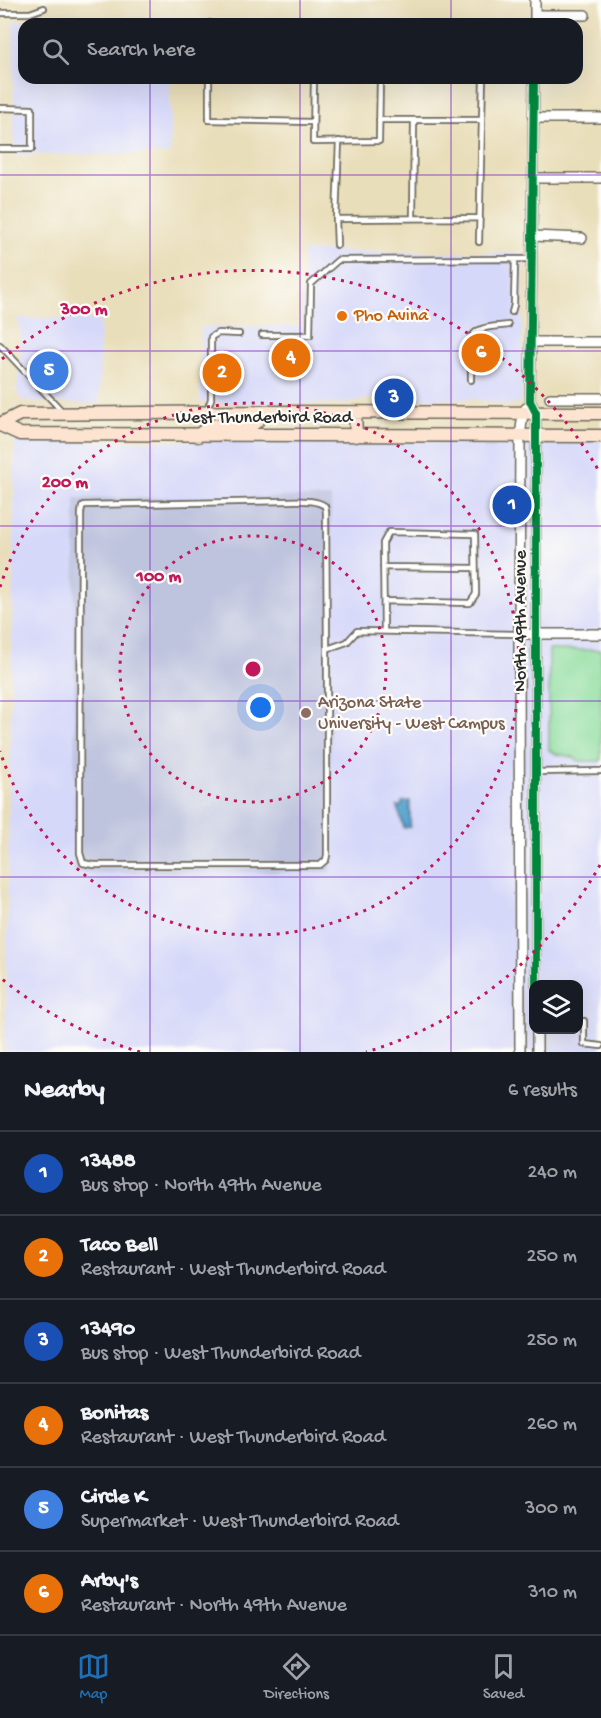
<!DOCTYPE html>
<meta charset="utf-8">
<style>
:root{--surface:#171b24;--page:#242831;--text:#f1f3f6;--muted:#9ea1a6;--line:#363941;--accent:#1f6fb2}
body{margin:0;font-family:"Gochi Hand",sans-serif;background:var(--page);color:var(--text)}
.controls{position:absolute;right:18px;bottom:18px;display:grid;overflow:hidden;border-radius:12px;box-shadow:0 6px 24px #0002}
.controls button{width:54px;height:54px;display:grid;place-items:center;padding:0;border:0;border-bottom:2px solid var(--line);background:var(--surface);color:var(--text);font:30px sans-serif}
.you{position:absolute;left:261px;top:708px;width:21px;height:21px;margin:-15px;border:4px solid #fff;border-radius:50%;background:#1a73e8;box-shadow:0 0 0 9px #1a73e833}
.badge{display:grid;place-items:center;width:39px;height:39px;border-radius:50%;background:var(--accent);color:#fff;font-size:20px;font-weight:700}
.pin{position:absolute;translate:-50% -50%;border:3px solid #fff;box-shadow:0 2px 6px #0006}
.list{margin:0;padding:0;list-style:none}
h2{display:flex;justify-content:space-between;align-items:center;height:78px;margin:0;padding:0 24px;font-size:26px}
h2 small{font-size:20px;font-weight:400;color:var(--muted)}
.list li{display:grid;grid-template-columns:39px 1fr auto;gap:18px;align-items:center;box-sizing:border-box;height:84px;padding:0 24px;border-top:2px solid var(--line)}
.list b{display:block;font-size:22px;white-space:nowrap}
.list p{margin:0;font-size:20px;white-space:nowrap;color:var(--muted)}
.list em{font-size:20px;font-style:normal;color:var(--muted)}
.icon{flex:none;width:33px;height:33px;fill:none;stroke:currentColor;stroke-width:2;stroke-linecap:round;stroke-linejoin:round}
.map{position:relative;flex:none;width:601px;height:1052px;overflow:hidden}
.search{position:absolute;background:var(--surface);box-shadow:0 6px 24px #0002;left:18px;right:18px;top:18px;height:66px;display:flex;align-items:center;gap:15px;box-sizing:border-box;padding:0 21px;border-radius:18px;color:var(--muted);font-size:22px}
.sheet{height:582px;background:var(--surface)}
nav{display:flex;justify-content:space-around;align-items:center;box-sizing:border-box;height:84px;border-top:2px solid var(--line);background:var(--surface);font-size:16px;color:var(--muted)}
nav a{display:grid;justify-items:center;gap:3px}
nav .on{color:var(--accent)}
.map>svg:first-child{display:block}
</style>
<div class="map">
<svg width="601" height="1052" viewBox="0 0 601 1052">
<rect width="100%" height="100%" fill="#fdfcf7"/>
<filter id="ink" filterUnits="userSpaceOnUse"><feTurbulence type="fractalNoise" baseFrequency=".0167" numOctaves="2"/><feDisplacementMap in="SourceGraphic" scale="12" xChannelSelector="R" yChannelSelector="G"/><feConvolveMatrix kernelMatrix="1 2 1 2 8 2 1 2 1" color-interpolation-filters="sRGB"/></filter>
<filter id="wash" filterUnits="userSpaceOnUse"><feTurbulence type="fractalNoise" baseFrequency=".008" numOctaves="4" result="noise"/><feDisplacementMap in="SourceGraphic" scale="24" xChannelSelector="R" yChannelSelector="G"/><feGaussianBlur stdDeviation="1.35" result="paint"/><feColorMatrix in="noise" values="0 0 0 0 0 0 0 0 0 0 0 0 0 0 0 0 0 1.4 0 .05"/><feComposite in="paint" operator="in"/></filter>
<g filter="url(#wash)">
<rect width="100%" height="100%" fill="#e9deba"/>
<path fill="#d6d8f9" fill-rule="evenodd" d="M 13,21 L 169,21 L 169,24 L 24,24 L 24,78 L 170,78 L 170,154 L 14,155 Z
M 303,251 L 523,253 L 522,396 L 520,402 L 516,404 L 507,405 L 474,399 L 370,399 L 341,404 L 200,403 L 201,327 L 302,326 Z
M 17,318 L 100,319 L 99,404 L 29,402 L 20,398 L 17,392 L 17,387 L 21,356 L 21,335 Z
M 15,441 L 601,441 L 601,1052 L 5,1052 ZM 534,984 L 578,984 L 578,1030 L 534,1030 Z"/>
<path fill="#bec3de" d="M 331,497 L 330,872 L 74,873 L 75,498 Z"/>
<path fill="#8adc9c" stroke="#5a8464" stroke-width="1.5" d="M 549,650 L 601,650 L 601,761 L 579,761 L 573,757 L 556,754 L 549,750 Z"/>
<path fill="#57a3cf" stroke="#41677d" stroke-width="1.5" d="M 410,801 L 410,827 L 404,828 L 397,806 L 402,806 L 402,802 Z"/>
</g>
<g filter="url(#ink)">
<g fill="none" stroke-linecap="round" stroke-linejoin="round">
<defs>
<path id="service" d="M 0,13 L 30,13 L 44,8
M 210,24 L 210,23
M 209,78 L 209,120 L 313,122
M 314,78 L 313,142 L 379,141 L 380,78
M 0,108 L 32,109 L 32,149 L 0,149
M 379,120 L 482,120
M 413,218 L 414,121
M 336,219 L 480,218
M 479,242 L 483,78
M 337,245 L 336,219 L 339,141
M 512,312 L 514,305 L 515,259
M 262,335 L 310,335 L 311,284 L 338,260 L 531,259
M 0,345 L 61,410
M 471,380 L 471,338 C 477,325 496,327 508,325
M 207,410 L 211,399 L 211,337 L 218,333 L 239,334
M 383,567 L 475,568
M 384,601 L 470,603 L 476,594 L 475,534 L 389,532 L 383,543 L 384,631
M 327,649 L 326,512 L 325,506 C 315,499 300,501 288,501 L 84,505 L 82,507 L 81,513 L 80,804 L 80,853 L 83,863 L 94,865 L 320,865 L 326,860 L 327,855 L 327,649 L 347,642 L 357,631 L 519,634
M 536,772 L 601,771
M 584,1021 L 584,1044 L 601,1046"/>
<path id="minor" d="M 535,15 L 585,15
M 535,24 L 535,0
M 534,78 L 530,401 L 536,413 L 536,984
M 533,118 L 601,118
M 533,178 L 601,178
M 532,236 L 582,238
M 531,342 L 601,342
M 550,398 L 601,398
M 519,634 L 601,634
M 537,1030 L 537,1052
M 520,1052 L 519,634 L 520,437 L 523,413 L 526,408"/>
<path id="secondary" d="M 355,413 L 356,436
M 0,424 L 20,414 L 262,412 L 601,413
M 0,425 L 20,434 L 601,436
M 198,436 C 201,433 206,428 210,426 C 224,422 256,436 262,412"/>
</defs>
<use href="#service" stroke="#6e6a5d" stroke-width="8"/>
<use href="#minor" stroke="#6e6a5d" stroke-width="12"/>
<use href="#secondary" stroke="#6e6a5d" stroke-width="15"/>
<use href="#service" stroke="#fff" stroke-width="4.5"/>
<use href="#minor" stroke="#fff" stroke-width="9"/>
<use href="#secondary" stroke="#fde4d0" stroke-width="12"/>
<defs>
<path id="cycleway" d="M 534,78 L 530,401 L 536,413 L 536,984"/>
</defs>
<use href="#cycleway" stroke="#fdfcf7" stroke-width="11"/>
<use href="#cycleway" stroke="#00873e" stroke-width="8"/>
</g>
</g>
<path fill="none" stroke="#7b2cbf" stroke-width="1.5" stroke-opacity="0.55" d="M 150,0 L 150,24M 300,0 L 300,24M 451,0 L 451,24M 150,78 L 150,1052M 300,78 L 300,1052M 451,78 L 451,1052M 0,175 L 601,175M 0,351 L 601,351M 0,526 L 601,526M 0,701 L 601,701M 0,877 L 601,877"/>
<g fill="none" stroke="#c2185b" stroke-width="3" stroke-dasharray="3 6">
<circle cx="253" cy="669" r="133"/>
<path d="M0 587A266 266 0 1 1 0 751"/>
<path d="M600 865A399 399 0 0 1 366 1052M140 1052A399 399 0 0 1 2 979M2 359A399 399 0 0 1 600 473"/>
</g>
<circle fill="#e8710a" stroke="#fdfcf7" stroke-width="2" cx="342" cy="316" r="6"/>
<circle fill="#8d6e63" stroke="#fdfcf7" stroke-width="2" cx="306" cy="713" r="6"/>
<g text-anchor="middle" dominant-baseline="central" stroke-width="4.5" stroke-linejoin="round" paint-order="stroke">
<g font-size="18" fill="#c56008" stroke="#fdfcf7" text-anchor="start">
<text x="354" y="316">Pho Avina</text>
</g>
<g font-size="18" fill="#2b2b2b" stroke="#fdfcf7">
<text x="264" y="418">West Thunderbird Road</text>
<text transform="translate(521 621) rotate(-90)">North 49th Avenue</text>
</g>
<g font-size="18" fill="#785e54" stroke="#fdfcf7" text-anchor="start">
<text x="318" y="703">Arizona State<tspan x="318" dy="21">University - West Campus</tspan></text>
</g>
</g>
<circle cx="253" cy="669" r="9" fill="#c2185b" stroke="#fdfcf7" stroke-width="3"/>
<g font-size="18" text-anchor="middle" font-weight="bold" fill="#c2185b" stroke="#fdfcf7" stroke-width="4.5" stroke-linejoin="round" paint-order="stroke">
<text x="84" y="314">300 m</text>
<text x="65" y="487">200 m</text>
<text x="159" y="581">100 m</text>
</g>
</svg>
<div class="controls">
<button><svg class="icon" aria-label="layers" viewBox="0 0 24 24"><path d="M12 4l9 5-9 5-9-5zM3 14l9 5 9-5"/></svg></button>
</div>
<div class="you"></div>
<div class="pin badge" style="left:512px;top:505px;background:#1a4fb4">1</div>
<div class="pin badge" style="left:222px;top:373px;background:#e8710a">2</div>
<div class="pin badge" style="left:394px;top:398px;background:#1a4fb4">3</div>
<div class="pin badge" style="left:291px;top:358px;background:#e8710a">4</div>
<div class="pin badge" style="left:49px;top:371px;background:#3f7fe0">5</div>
<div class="pin badge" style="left:481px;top:353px;background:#e8710a">6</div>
<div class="search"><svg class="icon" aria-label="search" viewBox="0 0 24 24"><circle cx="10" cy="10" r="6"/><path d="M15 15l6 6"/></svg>Search here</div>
</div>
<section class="sheet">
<h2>Nearby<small>6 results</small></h2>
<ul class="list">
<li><span class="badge" style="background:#1a4fb4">1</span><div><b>13488</b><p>Bus stop · North 49th Avenue</p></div><em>240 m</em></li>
<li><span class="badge" style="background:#e8710a">2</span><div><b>Taco Bell</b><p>Restaurant · West Thunderbird Road</p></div><em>250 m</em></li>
<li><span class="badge" style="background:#1a4fb4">3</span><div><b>13490</b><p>Bus stop · West Thunderbird Road</p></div><em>250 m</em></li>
<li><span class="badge" style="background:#e8710a">4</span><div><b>Bonitas</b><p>Restaurant · West Thunderbird Road</p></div><em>260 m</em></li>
<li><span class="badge" style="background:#3f7fe0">5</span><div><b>Circle K</b><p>Supermarket · West Thunderbird Road</p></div><em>300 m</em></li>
<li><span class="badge" style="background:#e8710a">6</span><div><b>Arby's</b><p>Restaurant · North 49th Avenue</p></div><em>310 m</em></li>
</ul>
</section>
<nav>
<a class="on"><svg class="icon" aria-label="map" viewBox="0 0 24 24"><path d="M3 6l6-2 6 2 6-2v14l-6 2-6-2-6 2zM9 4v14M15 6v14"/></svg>Map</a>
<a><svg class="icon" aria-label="directions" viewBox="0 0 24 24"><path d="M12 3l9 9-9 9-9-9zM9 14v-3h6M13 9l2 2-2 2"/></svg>Directions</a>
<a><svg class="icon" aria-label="saved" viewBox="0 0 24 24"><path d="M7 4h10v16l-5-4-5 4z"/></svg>Saved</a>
</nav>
